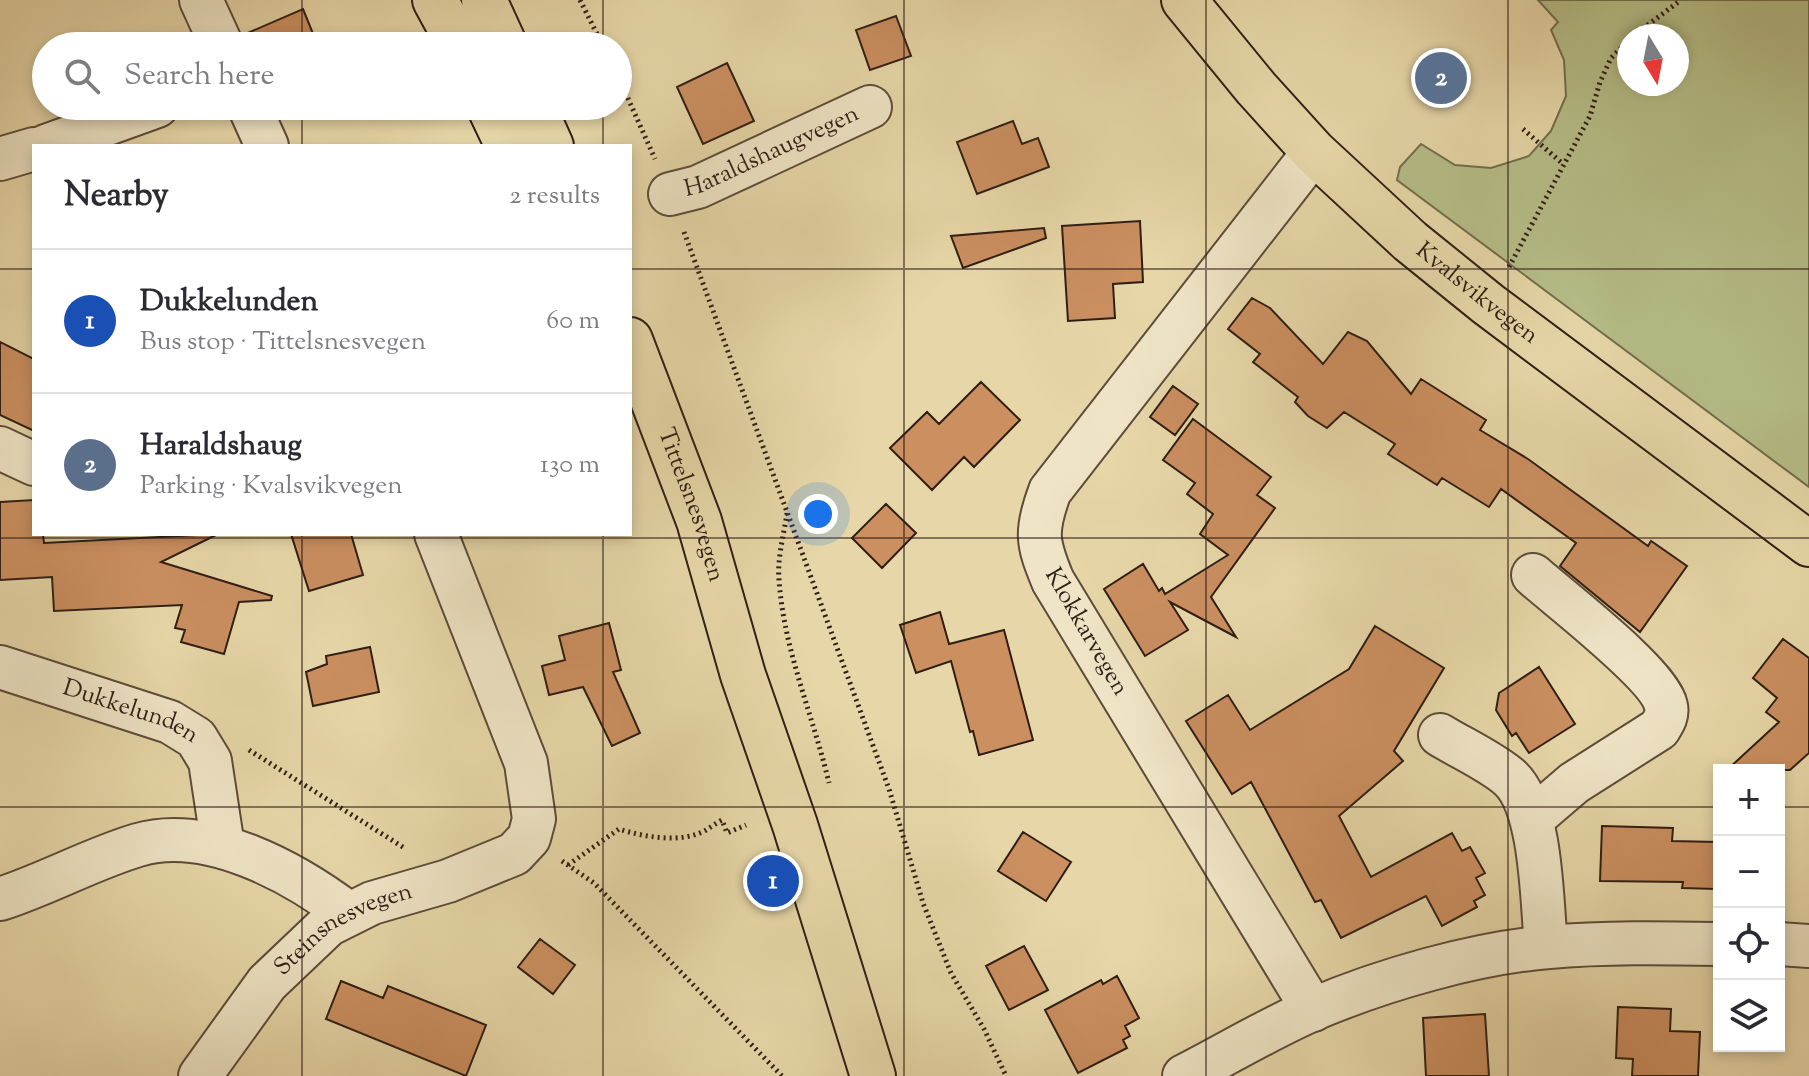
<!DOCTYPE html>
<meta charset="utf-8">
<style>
:root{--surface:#fff;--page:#f2f2f3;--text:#2b2b33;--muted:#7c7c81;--line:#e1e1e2;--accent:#2563eb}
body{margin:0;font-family:"Sorts Mill Goudy",serif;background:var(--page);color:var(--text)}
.controls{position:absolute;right:24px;bottom:24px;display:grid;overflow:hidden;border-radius:0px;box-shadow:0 4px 12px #0003}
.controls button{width:72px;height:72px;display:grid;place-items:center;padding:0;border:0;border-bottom:2px solid var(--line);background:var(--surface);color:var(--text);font:40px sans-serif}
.compass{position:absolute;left:1617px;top:24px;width:72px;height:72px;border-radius:50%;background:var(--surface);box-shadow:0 4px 12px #0003;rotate:170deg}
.you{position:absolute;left:818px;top:514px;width:28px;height:28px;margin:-20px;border:6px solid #fff;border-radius:50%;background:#1a73e8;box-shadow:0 0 0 12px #1a73e833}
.badge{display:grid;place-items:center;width:52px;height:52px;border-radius:50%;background:var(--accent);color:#fff;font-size:26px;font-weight:700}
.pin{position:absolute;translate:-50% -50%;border:4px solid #fff;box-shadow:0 2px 8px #0006}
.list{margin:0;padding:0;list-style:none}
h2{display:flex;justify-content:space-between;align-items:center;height:104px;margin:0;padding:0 32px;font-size:34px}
h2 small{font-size:26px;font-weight:400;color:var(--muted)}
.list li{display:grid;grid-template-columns:52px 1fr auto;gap:24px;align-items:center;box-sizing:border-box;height:144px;padding:0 32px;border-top:2px solid var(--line)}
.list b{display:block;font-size:30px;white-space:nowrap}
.list p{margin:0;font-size:26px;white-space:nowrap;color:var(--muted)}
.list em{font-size:26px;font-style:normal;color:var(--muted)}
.icon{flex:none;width:44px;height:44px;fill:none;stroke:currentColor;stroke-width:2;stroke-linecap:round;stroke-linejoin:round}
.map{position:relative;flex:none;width:1809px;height:1076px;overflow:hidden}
.search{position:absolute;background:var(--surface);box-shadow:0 4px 12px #0003;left:32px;top:32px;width:600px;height:88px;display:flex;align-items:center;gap:20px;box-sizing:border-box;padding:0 28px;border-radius:44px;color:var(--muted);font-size:30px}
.panel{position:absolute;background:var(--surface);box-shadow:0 4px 12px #0003;left:32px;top:144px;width:600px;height:392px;border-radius:0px}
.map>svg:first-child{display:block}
</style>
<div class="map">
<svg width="1809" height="1076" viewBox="0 0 1809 1076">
<rect width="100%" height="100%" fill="#e7d7a8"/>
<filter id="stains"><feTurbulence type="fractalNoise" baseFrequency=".0025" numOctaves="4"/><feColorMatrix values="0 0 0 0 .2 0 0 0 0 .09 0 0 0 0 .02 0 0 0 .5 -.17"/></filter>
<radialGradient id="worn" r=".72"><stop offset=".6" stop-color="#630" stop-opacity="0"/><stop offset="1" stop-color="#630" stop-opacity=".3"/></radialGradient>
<path fill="#b6be88" stroke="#726e4e" stroke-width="2" fill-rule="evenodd" d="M 1538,0 L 1809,0 L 1809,487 L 1397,180 L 1400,167 L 1421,144 L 1455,165 L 1491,168 L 1529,156 L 1551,131 L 1566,96 L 1564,60 L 1551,30 L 1558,22 ZM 1629,36 L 1677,36 L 1677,84 L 1629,84 Z"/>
<path fill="#cb8f60" stroke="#2f1e15" stroke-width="2" d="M 303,9 L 318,46 L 246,46 L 243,35 Z
M 896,16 L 911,56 L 870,70 L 856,30 Z
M 727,63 L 754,121 L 703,144 L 677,87 Z
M 1013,121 L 1022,144 L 1038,138 L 1049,167 L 977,194 L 957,142 Z
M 1140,221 L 1143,282 L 1113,284 L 1115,318 L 1068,321 L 1062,226 Z
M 1044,228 L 1046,238 L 963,268 L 951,236 Z
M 1252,298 L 1270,308 L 1323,364 L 1348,332 L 1367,341 L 1411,394 L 1421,379 L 1486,420 L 1480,430 L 1528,459 L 1648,546 L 1651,541 L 1687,566 L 1640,632 L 1560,566 L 1576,543 L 1501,489 L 1489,507 L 1442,478 L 1437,485 L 1388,454 L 1395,444 L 1344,412 L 1327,428 L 1308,416 L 1295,402 L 1298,397 L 1253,362 L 1260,354 L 1228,329 Z
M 0,342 L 34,359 L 34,431 L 0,415 Z
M 981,382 L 1020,420 L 974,467 L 964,457 L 932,490 L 890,448 L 927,412 L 939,424 Z
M 1173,386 L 1198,404 L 1175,435 L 1150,417 Z
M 1193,419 L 1271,477 L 1257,495 L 1275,508 L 1211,597 L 1236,637 L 1170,602 L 1188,630 L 1145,656 L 1104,589 L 1143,564 L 1159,591 L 1162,588 L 1165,594 L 1228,555 L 1200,534 L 1213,514 L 1187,494 L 1195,483 L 1163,460 Z
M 34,500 L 34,534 L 43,534 L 44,543 L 218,534 L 161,562 L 272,596 L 271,600 L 239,602 L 224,654 L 181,642 L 185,630 L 175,628 L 182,605 L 54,611 L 52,577 L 0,580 L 0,502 Z
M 886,504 L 916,533 L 882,568 L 852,538 Z
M 291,534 L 351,534 L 363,575 L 309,591 Z
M 940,612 L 949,644 L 1004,630 L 1033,740 L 979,755 L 973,731 L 970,732 L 951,661 L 916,673 L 900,625 Z
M 609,623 L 621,670 L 613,672 L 640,733 L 612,746 L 583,687 L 549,695 L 542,666 L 565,660 L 559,636 Z
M 1375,626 L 1444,668 L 1394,751 L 1403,761 L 1339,816 L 1371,877 L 1452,833 L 1462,851 L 1470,847 L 1485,873 L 1476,878 L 1485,895 L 1474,901 L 1477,907 L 1442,926 L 1426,896 L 1341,938 L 1321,900 L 1315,902 L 1251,782 L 1232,794 L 1186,721 L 1228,695 L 1250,730 L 1349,669 Z
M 1783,639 L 1809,658 L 1809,753 L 1790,770 L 1727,770 L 1779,722 L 1766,712 L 1777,698 L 1753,678 Z
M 370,647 L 379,692 L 313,706 L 306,672 L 327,664 L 326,656 Z
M 1539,667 L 1575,724 L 1529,753 L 1516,733 L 1512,736 L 1496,710 L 1499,693 Z
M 1602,826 L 1673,828 L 1672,841 L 1717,842 L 1716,889 L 1682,888 L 1683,882 L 1600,881 Z
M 1023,832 L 1071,862 L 1046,901 L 998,871 Z
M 540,939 L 575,965 L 553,994 L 518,967 Z
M 1024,946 L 1048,990 L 1009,1010 L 986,966 Z
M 1117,976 L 1139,1018 L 1125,1026 L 1130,1036 L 1123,1040 L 1127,1048 L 1078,1073 L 1045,1010 L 1101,980 L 1103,984 Z
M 341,981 L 383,998 L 388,986 L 486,1025 L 466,1076 L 326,1019 Z
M 1618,1007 L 1671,1009 L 1670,1031 L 1700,1032 L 1698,1076 L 1632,1076 L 1633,1059 L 1616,1058 Z
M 1485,1014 L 1489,1076 L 1426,1076 L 1423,1018 Z"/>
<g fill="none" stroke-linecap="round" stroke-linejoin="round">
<defs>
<g id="minor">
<path d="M 201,0 L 222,46"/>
<path d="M 249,106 L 267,146"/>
<path d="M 46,146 L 157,106"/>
<path d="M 0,159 L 34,149"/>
<path id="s1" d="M 670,194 L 698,187 L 870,107"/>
<path d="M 0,448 L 34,464"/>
<path id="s2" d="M 0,667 L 170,722 L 196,738 L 210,761 L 223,847"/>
<path d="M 1440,735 C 1461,748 1492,762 1510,778 C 1542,807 1542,904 1546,947"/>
<path d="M 1532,819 L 1574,783 L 1659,729 C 1664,721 1668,715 1666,706 C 1660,675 1560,599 1533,575"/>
<path d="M 0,899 C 47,884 91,859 138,845 C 208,824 295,873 349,914"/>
<path d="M 1779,944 L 1809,946"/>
<path d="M 1313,1010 L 1053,581 C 1037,543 1035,531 1050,491 L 1314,152"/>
<path id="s3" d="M 200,1076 L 267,983 L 328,925 L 372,903 L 448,881 L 514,854 L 529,838 L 534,819 L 526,763 L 436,534"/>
<path d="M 1184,1076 C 1227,1054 1270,1028 1314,1009 C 1382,980 1475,953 1549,947 C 1605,942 1662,943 1719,944"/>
</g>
<g id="major">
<path d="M 435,0 L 460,46"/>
<path d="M 484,0 L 505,46"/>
<path id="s4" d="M 1184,0 L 1256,88 L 1314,152 L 1410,241 L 1488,304 L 1809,544"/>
<path d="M 489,106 L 508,146"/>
<path d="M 533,106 L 551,146"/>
<path id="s5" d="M 630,340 L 699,521 L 743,675 L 795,825 L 873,1076"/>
</g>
</defs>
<use href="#minor" stroke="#5d4c3a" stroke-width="46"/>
<use href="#major" stroke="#2f1e15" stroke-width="48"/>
<path stroke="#2f1e15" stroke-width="5" stroke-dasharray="2 4" stroke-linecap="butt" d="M 580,0 L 603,46
M 1633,36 L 1681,0
M 618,76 L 655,159
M 1523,129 L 1563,164
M 684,232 L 889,789 L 923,903 L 951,973 L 984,1029 L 1006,1076
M 1509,267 L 1590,116 L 1600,82 L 1611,58 L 1629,40
M 787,513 C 784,534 777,559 779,580 C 784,651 813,715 829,783
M 249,750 L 406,849
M 562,861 L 594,883 L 782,1076
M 568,865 L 619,829 C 644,837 681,844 706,830 C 711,827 716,823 722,820 L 727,833 L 746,825"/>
<use href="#minor" stroke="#efe5c6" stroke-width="42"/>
<use href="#major" stroke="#e7d7a8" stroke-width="44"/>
</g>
<path fill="none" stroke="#2f1e15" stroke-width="2" stroke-opacity="0.55" d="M 302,0 L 302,46M 603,0 L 603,46M 904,0 L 904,1076M 1206,0 L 1206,1076M 1508,0 L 1508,1076M 302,106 L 302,146M 603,106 L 603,146M 0,269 L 34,269M 630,269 L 1809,269M 302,534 L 302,1076M 603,534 L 603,1076M 0,538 L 1809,538M 0,807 L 1719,807M 1779,807 L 1809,807"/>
<g text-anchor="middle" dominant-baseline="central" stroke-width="6" stroke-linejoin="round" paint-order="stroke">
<g font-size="24" fill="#2f1e15" stroke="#efe5c6">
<text stroke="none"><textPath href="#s1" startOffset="110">Haraldshaugvegen</textPath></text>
<text stroke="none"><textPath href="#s4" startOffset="416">Kvalsvikvegen</textPath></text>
<text stroke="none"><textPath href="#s5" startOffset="176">Tittelsnesvegen</textPath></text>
<text transform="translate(1086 632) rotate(60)">Klokkarvegen</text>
<text stroke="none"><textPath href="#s2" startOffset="138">Dukkelunden</textPath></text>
<text stroke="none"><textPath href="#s3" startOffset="210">Steinsnesvegen</textPath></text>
</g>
</g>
<rect width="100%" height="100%" filter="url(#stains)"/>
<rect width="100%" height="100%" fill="url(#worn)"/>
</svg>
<div class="controls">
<button>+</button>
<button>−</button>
<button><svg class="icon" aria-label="locate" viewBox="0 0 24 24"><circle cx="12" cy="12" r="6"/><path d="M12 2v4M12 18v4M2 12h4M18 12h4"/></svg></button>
<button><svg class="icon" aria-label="layers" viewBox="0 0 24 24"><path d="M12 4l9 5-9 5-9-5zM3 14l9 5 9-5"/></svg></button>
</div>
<svg class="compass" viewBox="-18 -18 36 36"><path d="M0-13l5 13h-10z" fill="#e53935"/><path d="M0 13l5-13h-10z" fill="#7c7c81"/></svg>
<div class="you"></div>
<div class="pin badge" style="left:773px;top:881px;background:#1a4fb4">1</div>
<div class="pin badge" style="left:1441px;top:78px;background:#5c6f8a">2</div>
<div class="search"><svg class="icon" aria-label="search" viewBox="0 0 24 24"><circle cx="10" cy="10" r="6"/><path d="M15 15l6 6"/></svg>Search here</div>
<section class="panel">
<h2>Nearby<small>2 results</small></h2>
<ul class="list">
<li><span class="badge" style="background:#1a4fb4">1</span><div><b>Dukkelunden</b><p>Bus stop · Tittelsnesvegen</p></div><em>60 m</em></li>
<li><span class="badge" style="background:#5c6f8a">2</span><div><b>Haraldshaug</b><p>Parking · Kvalsvikvegen</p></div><em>130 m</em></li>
</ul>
</section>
</div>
